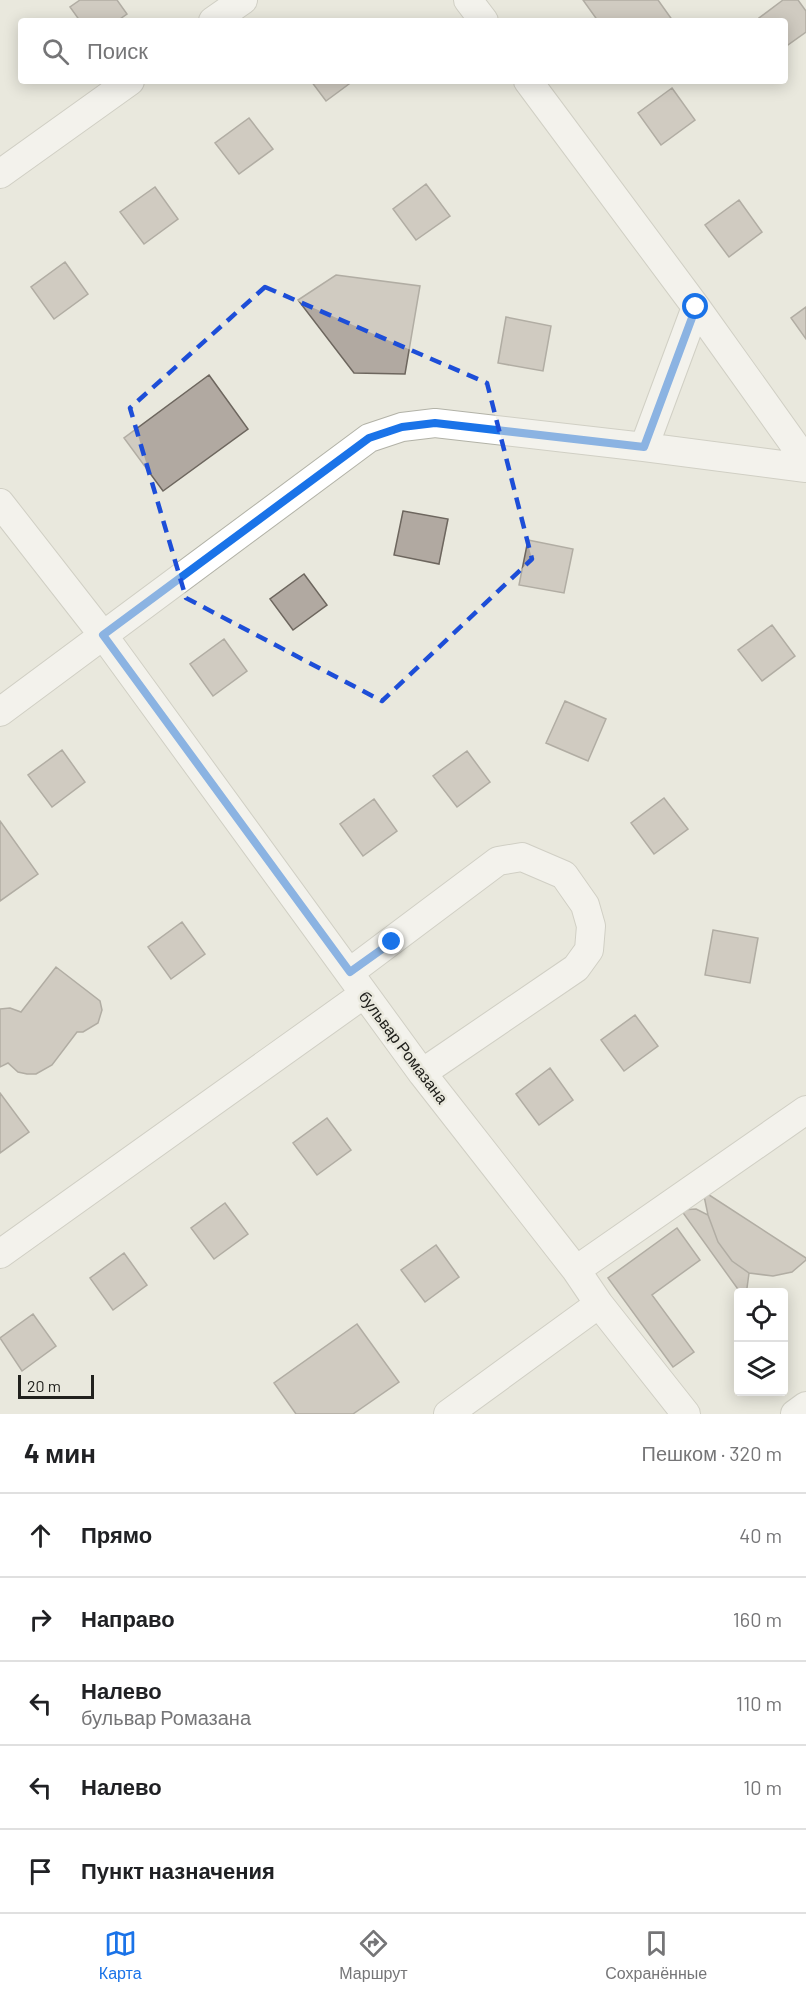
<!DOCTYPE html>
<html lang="ru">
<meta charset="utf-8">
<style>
:root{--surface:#fff;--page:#f6f6f6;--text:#202124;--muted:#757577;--line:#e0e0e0;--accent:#1a73e8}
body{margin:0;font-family:Barlow,sans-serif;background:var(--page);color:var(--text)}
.controls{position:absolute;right:18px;bottom:18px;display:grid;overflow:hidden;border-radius:6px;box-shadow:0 3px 15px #0003}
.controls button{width:54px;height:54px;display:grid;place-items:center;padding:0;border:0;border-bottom:2px solid var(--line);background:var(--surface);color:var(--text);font:30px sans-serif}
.scale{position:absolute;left:18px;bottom:15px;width:76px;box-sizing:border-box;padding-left:6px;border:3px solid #21211d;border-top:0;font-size:16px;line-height:21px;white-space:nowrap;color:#21211d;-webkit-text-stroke:4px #e9e8dd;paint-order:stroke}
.stop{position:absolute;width:18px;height:18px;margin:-14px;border:4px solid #1a73e8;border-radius:50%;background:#fff}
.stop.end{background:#1a73e8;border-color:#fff;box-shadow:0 2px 6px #0008}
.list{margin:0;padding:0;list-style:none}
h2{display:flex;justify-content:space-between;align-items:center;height:78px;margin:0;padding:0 24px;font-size:26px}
h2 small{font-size:20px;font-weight:400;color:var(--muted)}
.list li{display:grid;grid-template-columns:39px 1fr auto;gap:18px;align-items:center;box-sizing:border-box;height:84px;padding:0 24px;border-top:2px solid var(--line)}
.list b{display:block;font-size:22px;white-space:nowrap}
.list p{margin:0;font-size:20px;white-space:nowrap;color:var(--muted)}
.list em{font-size:20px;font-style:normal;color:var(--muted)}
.icon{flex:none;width:33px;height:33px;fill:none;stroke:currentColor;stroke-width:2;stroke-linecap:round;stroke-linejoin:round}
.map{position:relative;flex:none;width:806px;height:1414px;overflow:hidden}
.search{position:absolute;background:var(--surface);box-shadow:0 3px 15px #0003;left:18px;right:18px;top:18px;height:66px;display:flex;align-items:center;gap:15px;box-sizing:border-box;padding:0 21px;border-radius:6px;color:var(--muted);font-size:22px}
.sheet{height:498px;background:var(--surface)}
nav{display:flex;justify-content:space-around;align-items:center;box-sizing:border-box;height:84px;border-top:2px solid var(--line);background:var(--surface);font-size:16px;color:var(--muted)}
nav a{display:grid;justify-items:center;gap:3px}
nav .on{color:var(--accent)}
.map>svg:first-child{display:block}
</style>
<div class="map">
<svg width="806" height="1414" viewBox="0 0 806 1414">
<rect width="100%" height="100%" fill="#e9e8dd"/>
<path fill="#b1a9a1" stroke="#6d665e" stroke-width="1.5" d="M 80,0 L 117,0 L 127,14 L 117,21 L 80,21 L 70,7 Z
M 583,0 L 658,0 L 673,21 L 598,21 Z
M 783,0 L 798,0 L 806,11 L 806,32 L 785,47 L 785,21 L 761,21 L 759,18 Z
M 311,81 L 353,81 L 326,101 Z
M 672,88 L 695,120 L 661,145 L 638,113 Z
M 249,118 L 273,149 L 239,174 L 215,143 Z
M 426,184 L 450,216 L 416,240 L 393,209 Z
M 155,187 L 178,219 L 144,244 L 120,212 Z
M 739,200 L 762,232 L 729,257 L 705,225 Z
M 65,262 L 88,294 L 54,319 L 31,287 Z
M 336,275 L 420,286 L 405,374 L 354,373 L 298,300 Z
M 806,307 L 806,339 L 791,318 Z
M 506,317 L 551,326 L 543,371 L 498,363 Z
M 209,375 L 248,429 L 163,491 L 124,438 Z
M 403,511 L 448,519 L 439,564 L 394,555 Z
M 528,540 L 573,549 L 564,593 L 519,585 Z
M 304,574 L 327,605 L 293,630 L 270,599 Z
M 772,625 L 795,656 L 762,681 L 738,650 Z
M 224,639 L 247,671 L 213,696 L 190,664 Z
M 565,701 L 606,719 L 588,761 L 546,743 Z
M 62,750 L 85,782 L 52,807 L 28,775 Z
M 467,751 L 490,782 L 457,807 L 433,776 Z
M 664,798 L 688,829 L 654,854 L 631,823 Z
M 374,799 L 397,831 L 363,856 L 340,824 Z
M 0,821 L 38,874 L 0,901 Z
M 182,922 L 205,954 L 171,979 L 148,947 Z
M 713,930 L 758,938 L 750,983 L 705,975 Z
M 56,967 L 100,1001 L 102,1010 L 98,1023 L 83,1032 L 77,1032 L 52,1065 L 36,1074 L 27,1074 L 18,1072 L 8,1063 L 0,1067 L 0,1009 L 10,1008 L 21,1012 Z
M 635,1015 L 658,1046 L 624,1071 L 601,1040 Z
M 550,1068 L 573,1100 L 539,1125 L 516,1094 Z
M 0,1093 L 29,1132 L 0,1153 Z
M 327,1118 L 351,1150 L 317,1175 L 293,1143 Z
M 703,1191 L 806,1258 L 806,1260 L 792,1272 L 773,1276 L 749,1273 L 732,1261 L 718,1242 L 708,1215 Z
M 225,1203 L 248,1234 L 214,1259 L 191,1228 Z
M 696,1209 L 708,1215 L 718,1242 L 732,1261 L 749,1273 L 747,1288 L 744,1292 L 740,1292 L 681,1210 Z
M 677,1228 L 700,1260 L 652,1295 L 694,1352 L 673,1367 L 608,1278 Z
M 436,1245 L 459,1277 L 425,1302 L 401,1270 Z
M 124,1253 L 147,1285 L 113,1310 L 90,1278 Z
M 33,1314 L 56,1346 L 22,1371 L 0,1338 Z
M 357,1324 L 399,1382 L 353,1414 L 296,1414 L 274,1383 Z"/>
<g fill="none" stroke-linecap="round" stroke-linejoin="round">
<defs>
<path id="minor" d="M 468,0 L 484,21
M 213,21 L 243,0
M 528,81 L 696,307 L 806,461
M 0,174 L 130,81
M 644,447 L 696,307
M 0,503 L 103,635 L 422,1073 L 576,1270 L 599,1304 L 686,1414
M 0,712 L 369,438 L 402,427 L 435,423 L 644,447 L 806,468
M 350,972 L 498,861 L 522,857 L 564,875 L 585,905 L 591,926 L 589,950 L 576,968 L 422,1073
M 0,1254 L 364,994
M 576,1270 L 806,1110
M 448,1414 L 599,1304
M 795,1414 L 806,1406"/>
</defs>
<use href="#minor" stroke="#b2b2a7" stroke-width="30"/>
<use href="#minor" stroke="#fff" stroke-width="28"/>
</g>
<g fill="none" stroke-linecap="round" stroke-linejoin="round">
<path stroke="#1a73e8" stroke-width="8" d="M 392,942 L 350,972 L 103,635 L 369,438 L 402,427 L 435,423 L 644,447 L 696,307"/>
</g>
<path d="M0 0H806V1414H0ZM 265,287 L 487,383 L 532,559 L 382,701 L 186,598 L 130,408 Z" fill="#e9e8dd" fill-opacity=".55" fill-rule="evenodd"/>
<path fill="none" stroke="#1d4ed8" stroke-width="4.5" stroke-dasharray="12 8" stroke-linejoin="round" d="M 265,287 L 487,383 L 532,559 L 382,701 L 186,598 L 130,408 Z"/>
<g text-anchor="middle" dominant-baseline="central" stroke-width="5" stroke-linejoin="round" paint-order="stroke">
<g font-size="16" fill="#21211d" stroke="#e9e8dd">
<text transform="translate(404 1047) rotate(53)">бульвар Ромазана</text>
</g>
</g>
</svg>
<div class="controls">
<button><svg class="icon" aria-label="locate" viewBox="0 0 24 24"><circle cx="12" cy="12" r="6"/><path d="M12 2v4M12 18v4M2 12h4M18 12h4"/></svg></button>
<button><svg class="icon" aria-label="layers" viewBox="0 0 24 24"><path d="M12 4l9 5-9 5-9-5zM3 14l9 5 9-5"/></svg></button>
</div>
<div class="scale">20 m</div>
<div class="stop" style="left:696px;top:307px"></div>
<div class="stop end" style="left:392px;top:942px"></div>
<div class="search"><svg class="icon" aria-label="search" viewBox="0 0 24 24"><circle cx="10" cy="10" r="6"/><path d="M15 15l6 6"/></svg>Поиск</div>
</div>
<section class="sheet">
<h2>4 мин<small>Пешком · 320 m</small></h2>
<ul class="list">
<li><svg class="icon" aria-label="ahead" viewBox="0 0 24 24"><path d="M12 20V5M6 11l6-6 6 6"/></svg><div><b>Прямо</b></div><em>40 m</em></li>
<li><svg class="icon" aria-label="right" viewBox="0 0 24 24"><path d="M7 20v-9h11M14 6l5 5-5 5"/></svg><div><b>Направо</b></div><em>160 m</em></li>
<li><svg class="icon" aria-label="left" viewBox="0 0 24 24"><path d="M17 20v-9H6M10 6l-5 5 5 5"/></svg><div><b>Налево</b><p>бульвар Ромазана</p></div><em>110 m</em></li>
<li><svg class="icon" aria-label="left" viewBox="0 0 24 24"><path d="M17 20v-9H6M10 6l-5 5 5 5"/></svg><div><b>Налево</b></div><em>10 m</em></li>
<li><svg class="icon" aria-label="arrive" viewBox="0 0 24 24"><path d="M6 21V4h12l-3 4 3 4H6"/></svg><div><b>Пункт назначения</b></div></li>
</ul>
</section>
<nav>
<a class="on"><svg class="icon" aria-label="map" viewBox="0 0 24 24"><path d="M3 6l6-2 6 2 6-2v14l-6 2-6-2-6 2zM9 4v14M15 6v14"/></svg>Карта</a>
<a><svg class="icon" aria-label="directions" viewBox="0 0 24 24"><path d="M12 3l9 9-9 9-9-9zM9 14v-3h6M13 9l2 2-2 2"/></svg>Маршрут</a>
<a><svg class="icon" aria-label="saved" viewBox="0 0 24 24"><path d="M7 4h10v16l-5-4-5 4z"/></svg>Сохранённые</a>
</nav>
